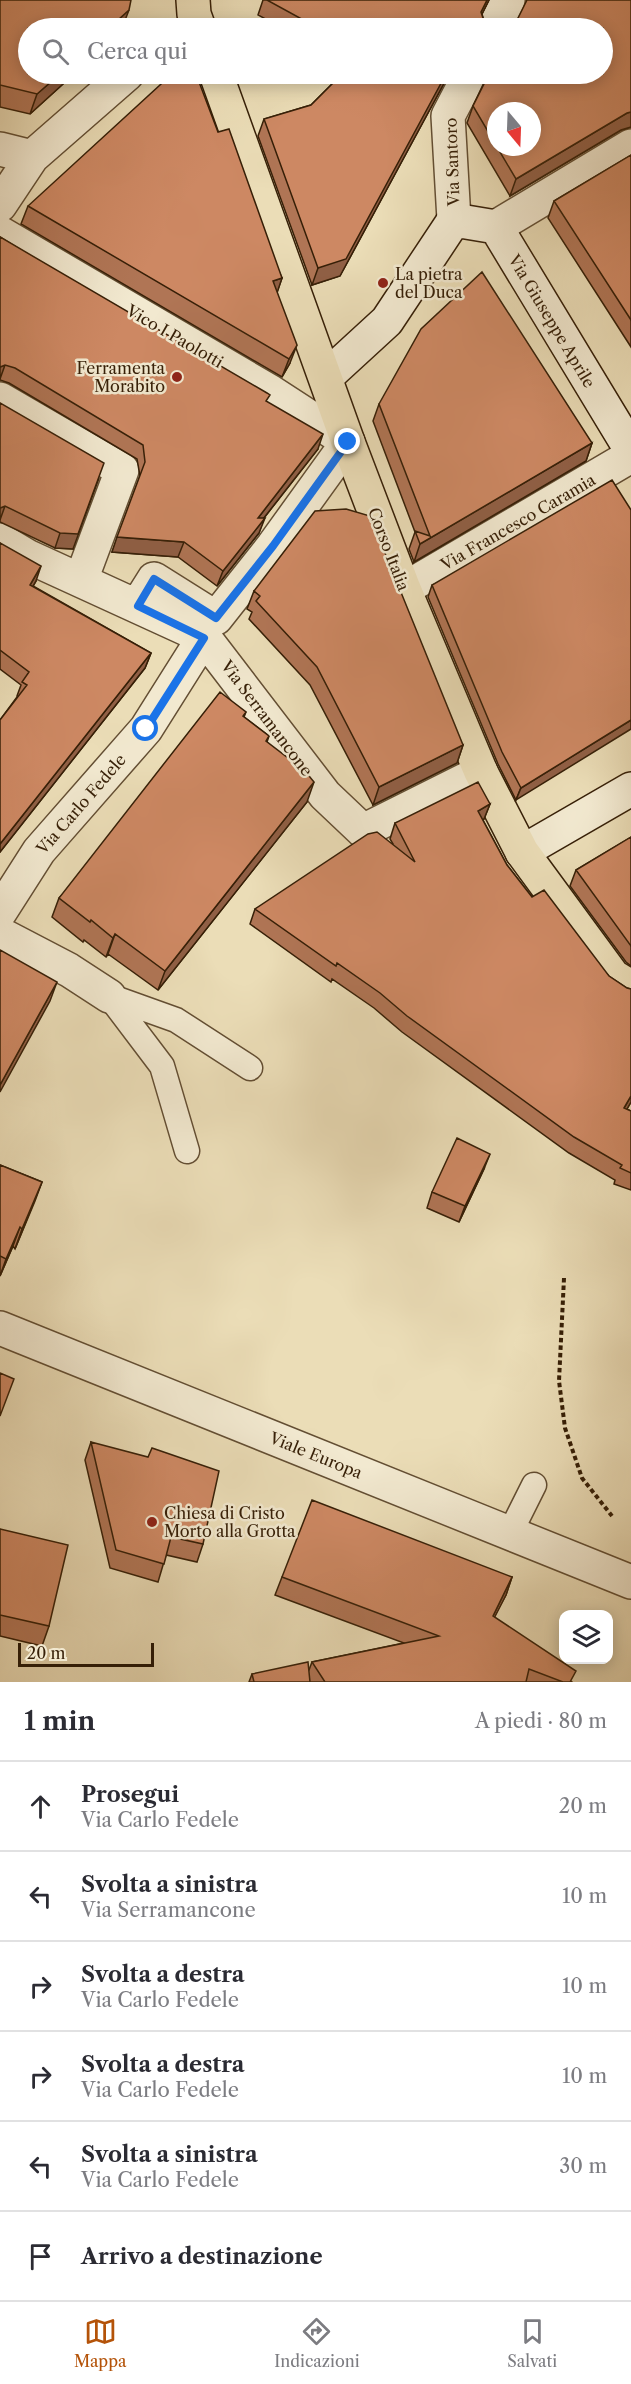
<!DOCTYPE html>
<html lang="it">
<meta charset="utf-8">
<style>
:root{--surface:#fff;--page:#f7f7f7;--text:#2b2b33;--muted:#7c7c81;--line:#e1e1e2;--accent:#b45309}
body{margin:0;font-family:"Libre Caslon Text",serif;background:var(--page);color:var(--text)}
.controls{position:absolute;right:18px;bottom:18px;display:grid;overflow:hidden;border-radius:12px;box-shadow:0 3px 15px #0003}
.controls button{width:54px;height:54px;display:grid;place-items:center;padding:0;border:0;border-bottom:2px solid var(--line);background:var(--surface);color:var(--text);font:30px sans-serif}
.compass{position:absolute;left:487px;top:102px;width:54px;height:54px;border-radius:50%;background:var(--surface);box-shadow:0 3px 15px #0003;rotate:161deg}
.scale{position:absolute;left:18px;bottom:15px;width:136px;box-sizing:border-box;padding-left:6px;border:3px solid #361f07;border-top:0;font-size:16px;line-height:21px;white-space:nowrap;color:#361f07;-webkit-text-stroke:4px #f2e9d0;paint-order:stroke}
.stop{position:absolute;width:18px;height:18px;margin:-14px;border:4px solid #1a73e8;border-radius:50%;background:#fff}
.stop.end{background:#1a73e8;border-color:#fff;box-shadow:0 2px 6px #0008}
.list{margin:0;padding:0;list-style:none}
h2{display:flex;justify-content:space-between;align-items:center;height:78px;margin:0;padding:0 24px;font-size:26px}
h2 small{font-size:20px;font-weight:400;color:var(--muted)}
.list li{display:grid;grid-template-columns:39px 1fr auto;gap:18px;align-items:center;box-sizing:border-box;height:90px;padding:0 24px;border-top:2px solid var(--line)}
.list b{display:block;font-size:22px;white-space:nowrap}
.list p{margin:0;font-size:20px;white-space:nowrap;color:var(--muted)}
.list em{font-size:20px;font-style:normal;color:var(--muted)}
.icon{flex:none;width:33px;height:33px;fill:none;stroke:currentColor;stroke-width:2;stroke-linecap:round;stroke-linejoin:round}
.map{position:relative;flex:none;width:631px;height:1682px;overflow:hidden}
.search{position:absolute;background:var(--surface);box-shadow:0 3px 15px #0003;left:18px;right:18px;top:18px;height:66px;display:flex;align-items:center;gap:15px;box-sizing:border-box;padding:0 21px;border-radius:33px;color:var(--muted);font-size:22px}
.sheet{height:618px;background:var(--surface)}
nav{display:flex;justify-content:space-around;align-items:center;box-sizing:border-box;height:84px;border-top:2px solid var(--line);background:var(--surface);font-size:16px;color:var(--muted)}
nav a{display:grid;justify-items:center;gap:3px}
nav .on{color:var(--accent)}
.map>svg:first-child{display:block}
</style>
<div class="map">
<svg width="631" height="1682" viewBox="0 0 631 1682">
<rect width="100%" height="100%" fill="#ebddb7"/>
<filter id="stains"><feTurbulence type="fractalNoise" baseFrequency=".00333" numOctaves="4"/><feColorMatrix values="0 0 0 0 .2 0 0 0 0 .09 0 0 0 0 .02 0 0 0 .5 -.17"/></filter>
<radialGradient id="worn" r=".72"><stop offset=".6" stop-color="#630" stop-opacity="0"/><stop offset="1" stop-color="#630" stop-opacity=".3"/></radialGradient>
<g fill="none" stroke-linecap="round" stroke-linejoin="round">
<defs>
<path id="lane" d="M 109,996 L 162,1066 L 187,1151
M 109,996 L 176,1020 L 250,1068
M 510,1533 L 534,1485"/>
<path id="street" d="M 494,28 L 508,0
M 0,149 L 32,157
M 0,205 L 32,157 L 127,74
M 454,220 L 448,116 L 470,74
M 496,227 L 631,146
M 0,233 L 271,392 L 348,442 L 273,546 L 216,618 L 154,579 L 137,606
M 0,399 L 122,470 L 81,580
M 0,540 L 27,556 L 204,637 L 325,795 L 363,831 L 481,772
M 404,589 L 631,456
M 0,912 L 39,851 L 146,729 L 204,637
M 0,934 L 69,970 L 109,996
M 0,1328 L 631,1582"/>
<path id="secondary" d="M 326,377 L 387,321 L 454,220 L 496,227 L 631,450
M 522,852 L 631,789"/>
<path id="primary" d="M 193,0 L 194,14 L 199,28
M 216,74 L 348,442 L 404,589 L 481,772 L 522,852 L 613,976 L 631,987"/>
</defs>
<use href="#lane" stroke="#634e33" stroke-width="27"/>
<use href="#street" stroke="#634e33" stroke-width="36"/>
<use href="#secondary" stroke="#361f07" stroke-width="36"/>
<use href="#primary" stroke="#361f07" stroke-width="36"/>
<path stroke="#361f07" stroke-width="4" stroke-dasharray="4.5 3" stroke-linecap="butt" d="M 564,1278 L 559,1381 L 565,1428 L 582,1478 L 612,1516"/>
<use href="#lane" stroke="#f2e9d0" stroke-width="24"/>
<use href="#street" stroke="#f2e9d0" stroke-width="33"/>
<use href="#secondary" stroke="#f2e9d0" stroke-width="33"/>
<use href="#primary" stroke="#ebddb7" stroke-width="33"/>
</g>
<path fill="#b07555" stroke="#361f07" stroke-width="1.5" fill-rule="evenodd" d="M 0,0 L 28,74 L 74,74 L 30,114 L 0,107 Z
M 263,0 L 489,0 L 482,14 L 484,21 L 494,28 L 282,28 L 258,15 Z
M 631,0 L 631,127 L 621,130 L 510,196 L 467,123 L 473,106 L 488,74 L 603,74 ZM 496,111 L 532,147 L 496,147 Z
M 342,74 L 449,74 L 340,276 L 312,285 L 258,136 L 264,119 L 311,105 Z
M 218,132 L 282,278 L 277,292 L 290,363 L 282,377 L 21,224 L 28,206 Z
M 631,155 L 631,347 L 548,218 L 554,201 Z
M 0,237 L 267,402 L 318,449 L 264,518 L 259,533 L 217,586 L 178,557 L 112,552 L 140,476 L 137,459 L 9,383 L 0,380 Z
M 0,403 L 73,549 L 55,548 L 0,522 Z
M 379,404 L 592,443 L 586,461 L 414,562 L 409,549 L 415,532 L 373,421 Z
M 631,510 L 516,800 L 498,764 L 428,597 L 432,585 Z
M 0,543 L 36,581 L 33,586 L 151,653 L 145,668 L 0,852 L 0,720 L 17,697 L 17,696 L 21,685 L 0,669 Z
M 254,591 L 463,745 L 457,763 L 373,805 L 310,685 L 249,619 L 252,612 L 247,609 Z
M 246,712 L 244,717 L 269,736 L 267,742 L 307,802 L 158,990 L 108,954 L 106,957 L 84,940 L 83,942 L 52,917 L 59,898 Z
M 490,804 L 484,819 L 483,820 L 507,865 L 532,897 L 609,976 L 627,988 L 631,989 L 631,1102 L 627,1109 L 631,1111 L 631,1190 L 614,1184 L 615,1180 L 569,1153 L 402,1032 L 374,1008 L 332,979 L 331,982 L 250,924 L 255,909 L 393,844 L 390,839 L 395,823 Z
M 631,837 L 631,966 L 626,962 L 570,886 L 576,870 Z
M 0,1165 L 42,1182 L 15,1249 L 13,1246 L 0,1276 Z
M 484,1169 L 459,1222 L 427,1208 L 432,1192 Z
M 91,1442 L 203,1544 L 197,1562 L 166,1555 L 158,1582 L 110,1568 L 85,1460 Z
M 0,1529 L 49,1626 L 42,1646 L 0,1636 Z
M 282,1577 L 512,1577 L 506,1595 L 494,1617 L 572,1682 L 249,1682 L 252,1674 L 309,1670 L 312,1662 L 404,1643 L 275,1595 Z"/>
<path fill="#905f45" stroke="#361f07" stroke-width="1.5" d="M 487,0 L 489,0 L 475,28 L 481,12 Z
M 129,10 L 122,28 L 109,28 Z
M 60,74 L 74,74 L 30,114 L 37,94 Z
M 446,74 L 449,74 L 340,276 L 312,285 L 318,268 Z
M 631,112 L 631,127 L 621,130 L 510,196 L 516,179 L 627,113 Z
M 282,278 L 276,296 L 273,281 Z
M 297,345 L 290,363 L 282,377 L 289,359 Z
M 5,365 L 0,379 L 0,367 Z
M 323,434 L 318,449 L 252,533 L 258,518 Z
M 592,443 L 586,461 L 414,562 L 420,544 Z
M 99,478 L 73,549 L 55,548 L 60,533 Z
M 5,506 L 0,520 L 0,508 Z
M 265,518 L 259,533 L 217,586 L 223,571 Z
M 117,537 L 184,542 L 178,557 L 112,552 Z
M 41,566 L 36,581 L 25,600 L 30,585 Z
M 151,653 L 145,668 L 0,852 L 0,844 Z
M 631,720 L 631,729 L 516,800 L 521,788 Z
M 463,745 L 457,763 L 373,805 L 379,787 Z
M 314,782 L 307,802 L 158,990 L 165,971 Z
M 490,804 L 484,819 L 472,826 L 478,811 Z
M 115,934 L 108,954 L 106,957 L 113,938 Z
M 57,982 L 50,1001 L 0,1092 L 0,1085 Z
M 631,1096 L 631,1102 L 619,1123 L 624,1108 Z
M 490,1154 L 484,1169 L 459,1222 L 465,1206 Z
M 42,1182 L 35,1201 L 15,1249 L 22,1229 Z
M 20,1227 L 13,1246 L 0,1276 L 6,1259 Z
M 512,1577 L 506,1595 L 486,1634 L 493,1616 Z"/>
<path fill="#cd8863" stroke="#361f07" stroke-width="1.5" d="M 0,0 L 131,0 L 129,10 L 109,28 L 28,28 L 28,74 L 60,74 L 37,94 L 0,85 Z
M 267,0 L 487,0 L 481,12 L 484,21 L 494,28 L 318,28 Z
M 527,0 L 631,0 L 631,112 L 627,113 L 516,179 L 497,147 L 532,147 L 532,111 L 496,111 L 496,145 L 473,106 L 489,74 L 603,74 L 603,28 L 505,28 L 510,27 L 517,20 Z
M 172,74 L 196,74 L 218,132 L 229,129 L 282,278 L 273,281 L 297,345 L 289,359 L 28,206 Z
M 342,74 L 446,74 L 346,259 L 318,268 L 264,119 L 311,105 Z
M 631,155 L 631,320 L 554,201 Z
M 0,237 L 267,393 L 270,395 L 266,401 L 323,434 L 258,518 L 265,518 L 223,571 L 184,542 L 117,537 L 145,462 L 143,445 L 15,368 L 5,365 L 0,367 Z
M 482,272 L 592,443 L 420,544 L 415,531 L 430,536 L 379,404 L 421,329 Z
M 0,403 L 104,463 L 78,534 L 60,533 L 5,506 L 0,508 Z
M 612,480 L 631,510 L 631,720 L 521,788 L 502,752 L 432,585 Z
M 346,509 L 370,516 L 463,745 L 379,787 L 317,667 L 256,601 L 260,596 L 254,591 L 315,511 Z
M 0,543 L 41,566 L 30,585 L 151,653 L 0,844 L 0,720 L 27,685 L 22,682 L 29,672 L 0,650 Z
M 220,692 L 246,712 L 243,716 L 269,736 L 266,741 L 305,771 L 314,782 L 165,971 L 115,934 L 113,938 L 91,920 L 90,922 L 59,898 Z
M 478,782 L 490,804 L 478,811 L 507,865 L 532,897 L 544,890 L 609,976 L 627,988 L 631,989 L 631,1096 L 624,1108 L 631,1111 L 631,1173 L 620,1168 L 622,1165 L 574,1137 L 407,1016 L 380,993 L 337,963 L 336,966 L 255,909 L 368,834 L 377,832 L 415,862 L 395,823 Z
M 631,837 L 631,946 L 576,870 Z
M 0,950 L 57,982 L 0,1085 Z
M 457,1138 L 490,1154 L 465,1206 L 432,1192 Z
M 0,1165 L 42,1182 L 22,1229 L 20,1227 L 6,1259 L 0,1256 Z
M 0,1373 L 14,1379 L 0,1416 Z
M 91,1442 L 148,1457 L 152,1448 L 219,1471 L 203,1544 L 171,1537 L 164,1564 L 116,1550 Z
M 312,1500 L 512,1577 L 493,1616 L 576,1671 L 570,1682 L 563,1682 L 529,1669 L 526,1682 L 325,1682 L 312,1662 L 439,1636 L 282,1577 Z
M 0,1529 L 68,1545 L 49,1626 L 0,1615 Z
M 308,1662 L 310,1682 L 254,1682 L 252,1674 Z"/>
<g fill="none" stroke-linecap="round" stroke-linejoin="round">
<path stroke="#1a73e8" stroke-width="8" d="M 146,729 L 204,638 L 138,606 L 154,579 L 216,618 L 273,546 L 348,442"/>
</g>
<g fill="#8f2418" stroke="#f2e9d0" stroke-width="2">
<circle cx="383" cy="283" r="6"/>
<circle cx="177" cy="377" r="6"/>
<circle cx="152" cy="1522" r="6"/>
</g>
<g text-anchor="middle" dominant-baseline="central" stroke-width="5" stroke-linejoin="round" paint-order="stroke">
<g font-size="16" fill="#361f07" stroke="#f2e9d0">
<text transform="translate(452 162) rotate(-92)">Via Santoro</text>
<text transform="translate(552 321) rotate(59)">Via Giuseppe Aprile</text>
<text transform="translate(175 336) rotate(30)">Vico I Paolotti</text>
<text transform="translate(518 522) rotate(-30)">Via Francesco Caramia</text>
<text transform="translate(389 549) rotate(69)">Corso Italia</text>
<text transform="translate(267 718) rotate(53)">Via Serramancone</text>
<text transform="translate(81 804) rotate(-49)">Via Carlo Fedele</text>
<text transform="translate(316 1455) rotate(22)">Viale Europa</text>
</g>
<g font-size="16" fill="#361f07" stroke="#f2e9d0" text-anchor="start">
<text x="395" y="274">La pietra<tspan x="395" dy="18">del Duca</tspan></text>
<text x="165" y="368" text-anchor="end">Ferramenta<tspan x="165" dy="18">Morabito</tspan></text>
<text x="164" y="1513">Chiesa di Cristo<tspan x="164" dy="18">Morto alla Grotta</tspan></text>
</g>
</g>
<rect width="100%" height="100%" filter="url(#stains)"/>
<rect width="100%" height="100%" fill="url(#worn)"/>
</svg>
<div class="controls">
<button><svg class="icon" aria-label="layers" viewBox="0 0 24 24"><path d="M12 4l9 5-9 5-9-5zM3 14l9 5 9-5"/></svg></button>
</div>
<svg class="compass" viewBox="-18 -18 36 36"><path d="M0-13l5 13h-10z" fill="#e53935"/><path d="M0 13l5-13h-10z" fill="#7c7c81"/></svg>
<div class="scale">20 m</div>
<div class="stop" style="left:146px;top:729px"></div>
<div class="stop end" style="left:348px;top:442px"></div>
<div class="search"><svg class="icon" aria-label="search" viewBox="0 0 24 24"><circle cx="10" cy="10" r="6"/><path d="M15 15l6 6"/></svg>Cerca qui</div>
</div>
<section class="sheet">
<h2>1 min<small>A piedi · 80 m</small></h2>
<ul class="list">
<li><svg class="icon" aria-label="ahead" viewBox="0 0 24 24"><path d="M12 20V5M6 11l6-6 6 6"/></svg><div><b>Prosegui</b><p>Via Carlo Fedele</p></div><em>20 m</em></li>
<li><svg class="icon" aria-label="left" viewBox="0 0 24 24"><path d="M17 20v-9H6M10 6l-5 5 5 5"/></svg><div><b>Svolta a sinistra</b><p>Via Serramancone</p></div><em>10 m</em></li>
<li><svg class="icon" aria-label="right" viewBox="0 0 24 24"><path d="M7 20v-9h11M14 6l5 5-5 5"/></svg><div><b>Svolta a destra</b><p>Via Carlo Fedele</p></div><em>10 m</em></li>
<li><svg class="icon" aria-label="right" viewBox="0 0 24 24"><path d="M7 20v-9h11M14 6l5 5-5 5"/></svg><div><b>Svolta a destra</b><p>Via Carlo Fedele</p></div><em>10 m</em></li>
<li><svg class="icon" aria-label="left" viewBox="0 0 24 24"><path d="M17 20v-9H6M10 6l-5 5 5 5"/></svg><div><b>Svolta a sinistra</b><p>Via Carlo Fedele</p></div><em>30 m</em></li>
<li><svg class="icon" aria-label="arrive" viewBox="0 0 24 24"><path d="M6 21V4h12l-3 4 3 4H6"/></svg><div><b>Arrivo a destinazione</b></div></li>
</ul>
</section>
<nav>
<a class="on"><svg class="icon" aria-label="map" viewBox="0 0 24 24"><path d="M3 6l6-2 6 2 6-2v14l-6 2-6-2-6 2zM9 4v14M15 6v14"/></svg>Mappa</a>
<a><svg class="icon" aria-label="directions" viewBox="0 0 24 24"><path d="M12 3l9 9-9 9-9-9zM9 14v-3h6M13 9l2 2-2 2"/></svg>Indicazioni</a>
<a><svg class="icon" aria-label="saved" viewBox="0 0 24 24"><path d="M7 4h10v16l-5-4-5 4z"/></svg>Salvati</a>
</nav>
